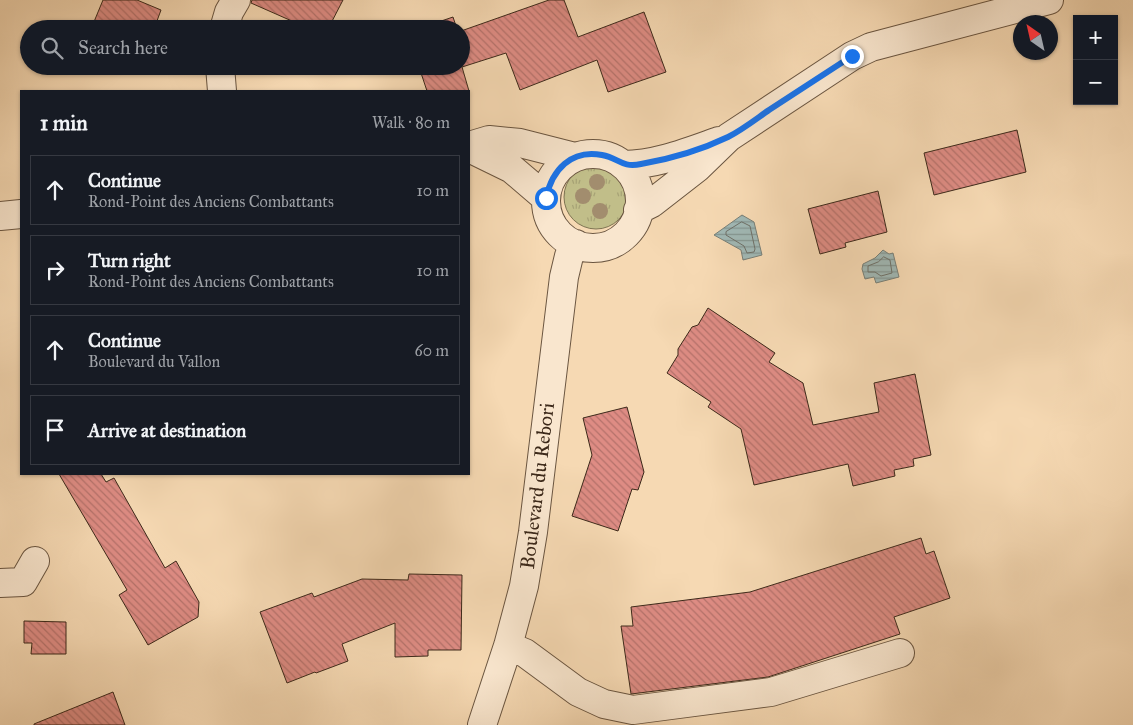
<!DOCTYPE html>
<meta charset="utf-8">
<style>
:root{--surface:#171b24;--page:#20242c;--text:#f1f3f6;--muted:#9ea1a6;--line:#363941}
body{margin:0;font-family:"IM FELL Great Primer",serif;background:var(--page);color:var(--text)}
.controls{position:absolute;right:15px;top:15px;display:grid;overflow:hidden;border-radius:0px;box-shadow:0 1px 4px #0004}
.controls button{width:45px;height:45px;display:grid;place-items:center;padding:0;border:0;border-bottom:1px solid var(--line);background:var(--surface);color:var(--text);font:25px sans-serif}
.compass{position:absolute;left:1013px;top:15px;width:45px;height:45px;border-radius:50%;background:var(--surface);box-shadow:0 1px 4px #0004;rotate:326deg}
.stop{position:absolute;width:15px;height:15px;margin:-11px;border:4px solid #1a73e8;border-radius:50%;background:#fff}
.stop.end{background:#1a73e8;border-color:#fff;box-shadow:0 1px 5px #0008}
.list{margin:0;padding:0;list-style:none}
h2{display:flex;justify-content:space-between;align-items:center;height:65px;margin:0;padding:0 20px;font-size:21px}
h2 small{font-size:16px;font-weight:400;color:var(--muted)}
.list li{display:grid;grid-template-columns:32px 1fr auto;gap:15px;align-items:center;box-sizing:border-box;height:70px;margin:0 10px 10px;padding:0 10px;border:1px solid var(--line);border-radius:0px}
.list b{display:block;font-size:19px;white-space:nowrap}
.list p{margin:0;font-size:16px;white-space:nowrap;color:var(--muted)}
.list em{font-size:16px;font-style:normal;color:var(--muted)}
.icon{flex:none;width:28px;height:28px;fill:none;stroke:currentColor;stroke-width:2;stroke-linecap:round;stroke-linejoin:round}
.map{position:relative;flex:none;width:1133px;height:725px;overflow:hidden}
.search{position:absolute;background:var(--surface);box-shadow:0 1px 4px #0004;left:20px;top:20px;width:450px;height:55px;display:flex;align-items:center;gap:12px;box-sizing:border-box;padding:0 18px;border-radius:28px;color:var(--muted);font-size:19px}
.panel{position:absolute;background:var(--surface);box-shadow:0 1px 4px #0004;left:20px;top:90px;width:450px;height:385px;border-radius:0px}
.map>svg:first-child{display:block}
</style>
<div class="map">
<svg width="1133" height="725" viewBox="0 0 1133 725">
<defs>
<pattern id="grass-tufts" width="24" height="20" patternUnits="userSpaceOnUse" patternTransform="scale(1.25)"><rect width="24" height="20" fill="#c1be89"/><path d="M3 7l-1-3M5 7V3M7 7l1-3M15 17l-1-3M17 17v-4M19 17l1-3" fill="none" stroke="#a7a376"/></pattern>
<pattern id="water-rules" width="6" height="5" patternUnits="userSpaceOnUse" patternTransform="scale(1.25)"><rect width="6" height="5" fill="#a0b8b5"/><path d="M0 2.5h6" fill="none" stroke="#849692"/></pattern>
<pattern id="building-back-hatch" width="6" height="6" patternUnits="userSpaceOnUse" patternTransform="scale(1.25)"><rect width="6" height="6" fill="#de8c84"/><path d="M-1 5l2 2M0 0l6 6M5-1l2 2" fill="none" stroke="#b5726b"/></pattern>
</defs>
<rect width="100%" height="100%" fill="#f6d9b3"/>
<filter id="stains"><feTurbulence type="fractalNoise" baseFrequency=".004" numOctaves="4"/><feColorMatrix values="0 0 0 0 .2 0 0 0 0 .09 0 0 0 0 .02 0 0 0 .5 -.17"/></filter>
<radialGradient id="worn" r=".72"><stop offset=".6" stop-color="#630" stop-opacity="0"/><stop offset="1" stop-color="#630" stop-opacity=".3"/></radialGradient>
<path fill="url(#grass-tufts)" stroke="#7e7452" d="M564 197a32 32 0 1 1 64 0a32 32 0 1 1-64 0Z"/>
<path fill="url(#water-rules)" stroke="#787f77" d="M 742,215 L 754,222 L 762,255 L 743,260 L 741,250 L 714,235 Z
M 883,250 L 889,254 L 893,253 L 899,277 L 876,283 L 874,277 L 865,279 L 862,269 L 863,264 L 875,258 Z"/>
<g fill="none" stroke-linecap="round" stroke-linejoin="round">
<path stroke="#6e7068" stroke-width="1" d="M 742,222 L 750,226 L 755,249 L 754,252 L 747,253 L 744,246 L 726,235 L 726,232 Z
M 884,257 L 890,260 L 892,273 L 881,276 L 875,272 L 868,272 L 868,266 L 878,262 Z"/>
</g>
<path fill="url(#building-back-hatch)" stroke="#3c291a" d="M 103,0 L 137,0 L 161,10 L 154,29 L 91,29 Z
M 252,0 L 343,0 L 328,29 L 310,29 L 251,3 Z
M 549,0 L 564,0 L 578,37 L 644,12 L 666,72 L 608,92 L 597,60 L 520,90 L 506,53 L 462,67 L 469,91 L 427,91 L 420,70 L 413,68 L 412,66 L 461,66 L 461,31 Z
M 453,17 L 457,29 L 418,29 Z
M 1017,130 L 1026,172 L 934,195 L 924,153 Z
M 878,191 L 887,232 L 845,243 L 846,247 L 820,254 L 808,209 Z
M 708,308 L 775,353 L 769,362 L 803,383 L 813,425 L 879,412 L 874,383 L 915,374 L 931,455 L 913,459 L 914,466 L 894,470 L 895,476 L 853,486 L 848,464 L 754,485 L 741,429 L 708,407 L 711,402 L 667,373 L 678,355 L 678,349 L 692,327 L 698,325 Z
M 627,407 L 644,472 L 638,490 L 632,489 L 618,531 L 572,516 L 592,455 L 583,418 Z
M 59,474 L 101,474 L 106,482 L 114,478 L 165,568 L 176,561 L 199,602 L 198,617 L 148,645 L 119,595 L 127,590 Z
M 921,538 L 926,554 L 934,551 L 950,598 L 894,617 L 900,634 L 768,677 L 631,694 L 621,626 L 633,626 L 631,607 L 750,592 Z
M 409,574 L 462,575 L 461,650 L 428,650 L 428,656 L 395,657 L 395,623 L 342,644 L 348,661 L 316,673 L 315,672 L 287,683 L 260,612 L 312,593 L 314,597 L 362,579 L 408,580 Z
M 24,621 L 66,622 L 66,654 L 31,654 L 32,643 L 24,643 Z
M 113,692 L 125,725 L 34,725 L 34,724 Z"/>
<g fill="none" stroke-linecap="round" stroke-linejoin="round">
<defs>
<path id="minor" d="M 224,29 L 229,12 L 236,0
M 220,66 L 222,91
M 469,146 L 489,140 L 520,143 L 575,157
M 469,148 L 512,169 L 546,198
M546 201a47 47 0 1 1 94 0a47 47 0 1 1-94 0Z
M 623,165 C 656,165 688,152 719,141
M 638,210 L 652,203 L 697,168 L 729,137 L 852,56 L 871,47 L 1049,0
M 0,216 L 21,214
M 0,583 L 23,582 L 35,561
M 508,646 L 525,653 L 578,692 L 604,704 L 633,710 L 771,692 L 900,653
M 482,725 L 508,646 L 524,586 L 533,532 L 564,277 L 569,256 L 576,244"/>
</defs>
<use href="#minor" stroke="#6a5540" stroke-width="30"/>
<use href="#minor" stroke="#f9e6ce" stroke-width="28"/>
</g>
<g fill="#a28d6e">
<circle cx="597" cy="182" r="8"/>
<circle cx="583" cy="196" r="8"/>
<circle cx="600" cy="211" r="8"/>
</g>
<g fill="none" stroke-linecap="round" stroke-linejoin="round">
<path stroke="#1a73e8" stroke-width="6" d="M 546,198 C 552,170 571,149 602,155 C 619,158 621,168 641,164 C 670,159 701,150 728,137 C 742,130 756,119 769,110 C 797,92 824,74 852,56"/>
</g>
<g text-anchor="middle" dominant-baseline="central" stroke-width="4" stroke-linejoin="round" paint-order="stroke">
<g font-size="20" fill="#3c291a" stroke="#f9e6ce">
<text transform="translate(537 486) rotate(-83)">Boulevard du Rebori</text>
</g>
</g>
<rect width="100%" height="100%" filter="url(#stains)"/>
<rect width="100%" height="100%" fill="url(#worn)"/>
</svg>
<div class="controls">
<button>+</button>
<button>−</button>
</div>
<svg class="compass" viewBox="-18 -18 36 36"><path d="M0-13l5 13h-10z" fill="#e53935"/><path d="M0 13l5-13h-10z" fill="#9ea1a6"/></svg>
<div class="stop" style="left:546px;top:198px"></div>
<div class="stop end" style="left:852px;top:56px"></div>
<div class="search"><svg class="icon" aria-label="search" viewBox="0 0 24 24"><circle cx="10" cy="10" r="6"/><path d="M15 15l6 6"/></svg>Search here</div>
<section class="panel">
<h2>1 min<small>Walk · 80 m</small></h2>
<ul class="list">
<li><svg class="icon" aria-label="ahead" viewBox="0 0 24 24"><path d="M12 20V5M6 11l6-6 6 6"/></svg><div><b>Continue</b><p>Rond-Point des Anciens Combattants</p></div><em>10 m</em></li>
<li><svg class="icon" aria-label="right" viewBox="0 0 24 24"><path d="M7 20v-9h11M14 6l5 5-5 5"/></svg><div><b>Turn right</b><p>Rond-Point des Anciens Combattants</p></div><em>10 m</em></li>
<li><svg class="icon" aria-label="ahead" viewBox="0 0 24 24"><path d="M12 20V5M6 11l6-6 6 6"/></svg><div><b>Continue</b><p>Boulevard du Vallon</p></div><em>60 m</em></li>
<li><svg class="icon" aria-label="arrive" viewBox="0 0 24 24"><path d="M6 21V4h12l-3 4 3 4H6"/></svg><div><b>Arrive at destination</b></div></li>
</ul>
</section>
</div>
